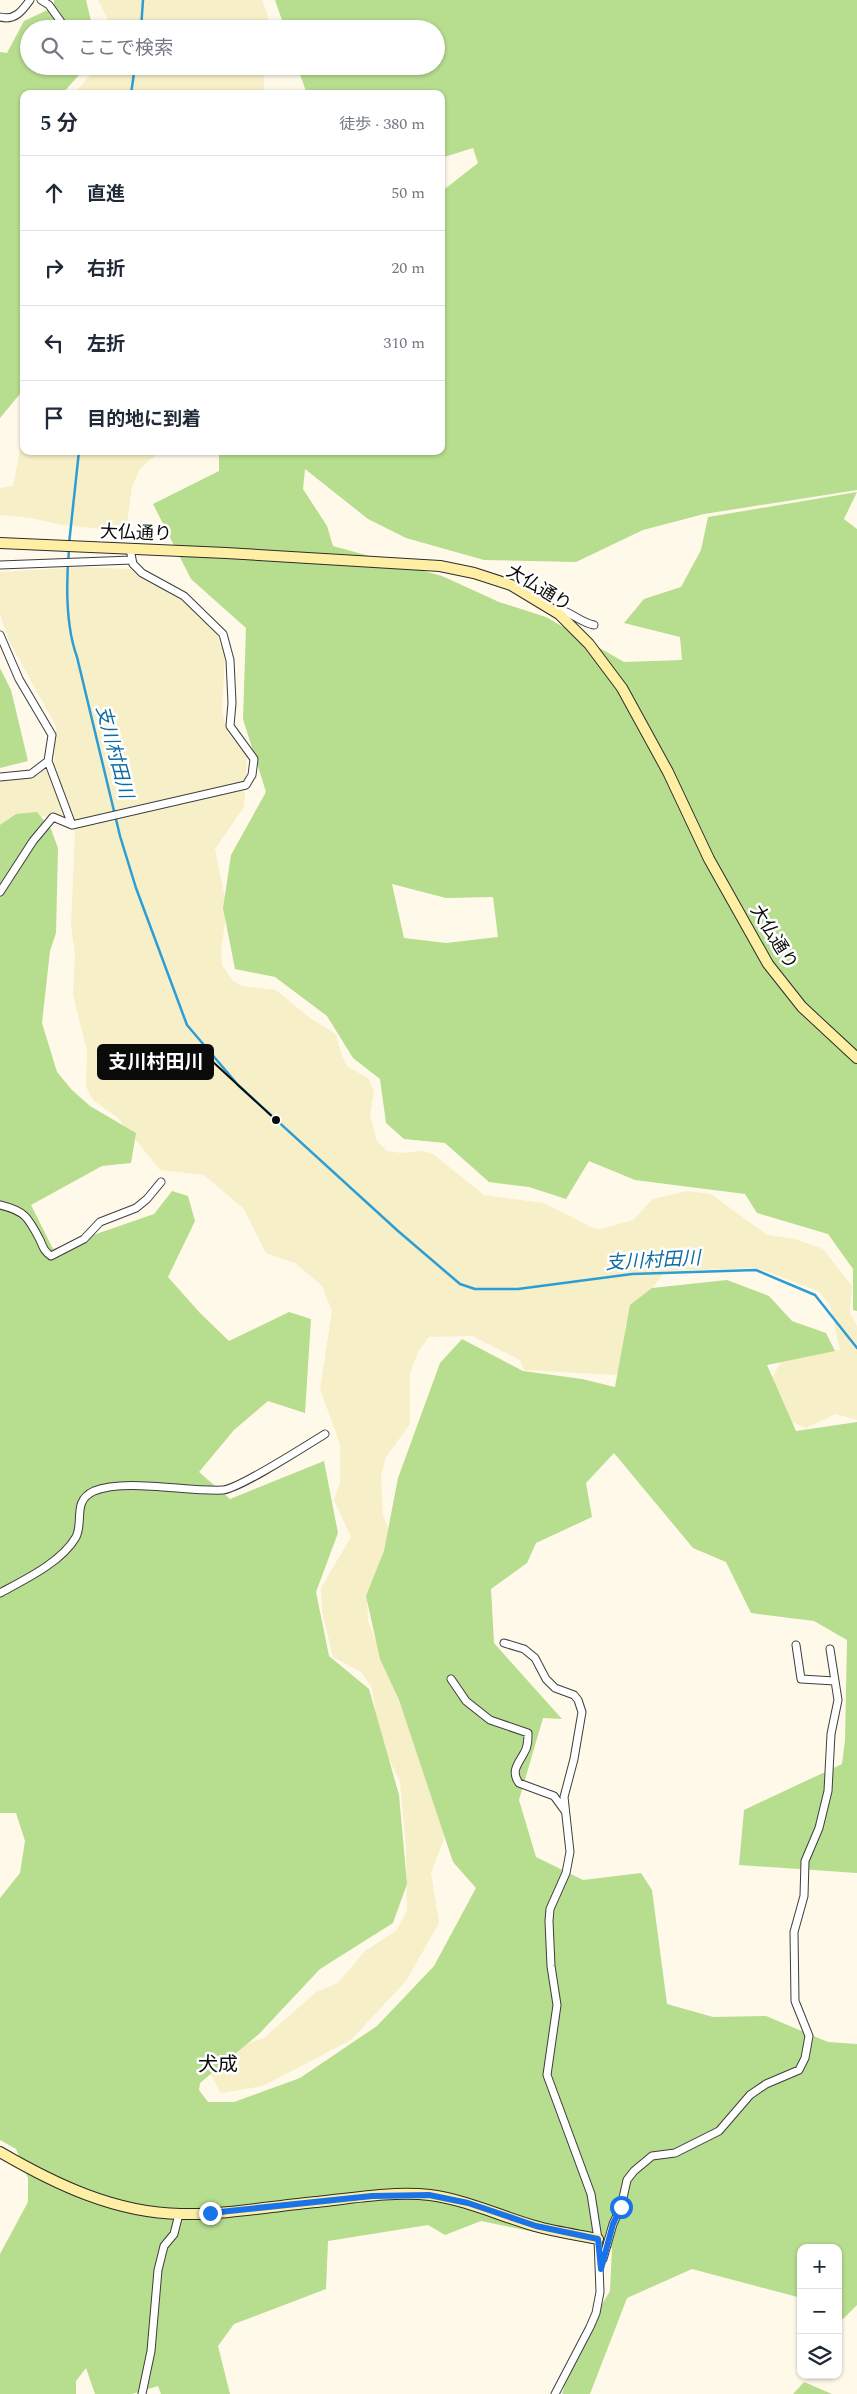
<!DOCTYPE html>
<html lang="ja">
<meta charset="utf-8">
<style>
:root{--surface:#fff;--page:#f6f6f7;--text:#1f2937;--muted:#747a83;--line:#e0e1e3}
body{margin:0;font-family:Spectral,"Noto Sans JP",serif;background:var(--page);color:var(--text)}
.controls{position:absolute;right:15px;bottom:15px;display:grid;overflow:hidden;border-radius:10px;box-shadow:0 1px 4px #0004}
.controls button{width:45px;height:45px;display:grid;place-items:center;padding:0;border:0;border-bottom:1px solid var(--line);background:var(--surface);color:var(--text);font:25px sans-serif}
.stop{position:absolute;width:15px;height:15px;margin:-11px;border:4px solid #1a73e8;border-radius:50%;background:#fff}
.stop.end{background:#1a73e8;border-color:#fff;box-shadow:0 1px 5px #0008}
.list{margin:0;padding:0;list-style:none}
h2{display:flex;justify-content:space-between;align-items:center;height:65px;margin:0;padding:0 20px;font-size:21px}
h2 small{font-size:16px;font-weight:400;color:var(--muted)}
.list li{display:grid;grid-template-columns:32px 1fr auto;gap:15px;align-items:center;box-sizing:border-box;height:75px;padding:0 20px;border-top:1px solid var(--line)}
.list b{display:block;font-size:19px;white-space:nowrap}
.list em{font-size:16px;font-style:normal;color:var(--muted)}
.icon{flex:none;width:28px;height:28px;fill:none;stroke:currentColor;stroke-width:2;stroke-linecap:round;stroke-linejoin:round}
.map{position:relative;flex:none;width:857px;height:2394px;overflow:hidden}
.search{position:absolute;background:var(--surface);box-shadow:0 1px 4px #0004;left:20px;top:20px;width:425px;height:55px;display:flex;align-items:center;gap:12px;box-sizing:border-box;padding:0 18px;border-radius:28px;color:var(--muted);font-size:19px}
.panel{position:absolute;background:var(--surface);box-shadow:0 1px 4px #0004;left:20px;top:90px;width:425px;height:365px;border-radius:10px}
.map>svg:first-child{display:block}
</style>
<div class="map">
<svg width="857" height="2394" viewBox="0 0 857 2394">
<rect width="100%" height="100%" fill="#fff9e9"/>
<path fill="#f6efc8" d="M 98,0 L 262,0 L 267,13 L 269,26 L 268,29 L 113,29 Z
M 98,66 L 264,66 L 264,94 L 74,94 Z
M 24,430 L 24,451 L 160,451 L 140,469 L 132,486 L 126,531 L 62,525 L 31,518 L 0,515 L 0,488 L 13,486 Z
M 83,567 L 130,569 L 189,605 L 216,633 L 225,655 L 222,711 L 228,733 L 247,756 L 244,807 L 215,849 L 227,908 L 221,951 L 222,965 L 233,981 L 242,986 L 276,990 L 310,1018 L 336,1034 L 342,1056 L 348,1067 L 368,1078 L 374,1092 L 370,1115 L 377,1141 L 387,1151 L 401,1153 L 422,1151 L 433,1154 L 484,1195 L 544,1203 L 593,1228 L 601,1229 L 633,1220 L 653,1199 L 687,1191 L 711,1194 L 767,1235 L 795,1239 L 823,1249 L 852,1286 L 850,1313 L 857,1326 L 857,1420 L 836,1414 L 806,1428 L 785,1419 L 771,1380 L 785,1354 L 840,1350 L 830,1305 L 818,1291 L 757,1268 L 665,1271 L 625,1326 L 626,1363 L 616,1375 L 524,1370 L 520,1360 L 472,1336 L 429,1337 L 418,1352 L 410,1373 L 410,1424 L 386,1457 L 381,1476 L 383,1516 L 391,1533 L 387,1553 L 367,1596 L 368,1621 L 448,1828 L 431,1873 L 439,1923 L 406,1981 L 351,2040 L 263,2086 L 221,2093 L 202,2059 L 264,2038 L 316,1992 L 338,1983 L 365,1951 L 397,1930 L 407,1910 L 406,1847 L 400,1782 L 380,1740 L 372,1688 L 361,1672 L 333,1657 L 322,1611 L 321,1588 L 351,1537 L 334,1500 L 340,1482 L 340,1444 L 320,1389 L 332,1311 L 322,1286 L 295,1263 L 266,1253 L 244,1209 L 204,1175 L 160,1170 L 118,1118 L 93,1100 L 86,1087 L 87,1051 L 73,995 L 75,954 L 71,925 L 75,830 L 44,816 L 0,829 L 0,781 L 33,777 L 54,763 L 56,726 L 9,641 L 0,614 L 0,572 Z"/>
<path fill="#b7dd8f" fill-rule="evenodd" d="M 54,0 L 86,0 L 93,29 L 29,29 L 29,66 L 87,66 L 62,94 L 24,94 L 24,389 L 0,418 L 0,52 L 7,53 L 24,21 L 54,7 Z
M 275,0 L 857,0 L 857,490 L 704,514 L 643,530 L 576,562 L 484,560 L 406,538 L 368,519 L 305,469 L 303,489 L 327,526 L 333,546 L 442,576 L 499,602 L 546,617 L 624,662 L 682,660 L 680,637 L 624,623 L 644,599 L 681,587 L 701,550 L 708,517 L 857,492 L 844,519 L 857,529 L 857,1311 L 853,1310 L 853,1269 L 828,1234 L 757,1213 L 745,1194 L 635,1180 L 589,1161 L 566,1199 L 529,1187 L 489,1182 L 445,1143 L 404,1139 L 386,1123 L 380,1079 L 353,1058 L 327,1016 L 275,977 L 235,969 L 223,908 L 231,855 L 266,792 L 243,719 L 246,628 L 191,579 L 153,504 L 219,471 L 219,451 L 441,451 L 441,192 L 478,163 L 473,148 L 441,158 L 441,94 L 307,94 L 297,66 L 436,66 L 436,29 L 285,29 ZM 392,884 L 446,898 L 493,897 L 498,937 L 446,943 L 404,938 Z
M 0,668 L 11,690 L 28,761 L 0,768 Z
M 37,812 L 51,829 L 58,848 L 56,933 L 50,951 L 42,1023 L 57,1072 L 72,1090 L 90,1106 L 136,1133 L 131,1163 L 102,1166 L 31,1205 L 53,1249 L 154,1214 L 172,1191 L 188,1196 L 195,1221 L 168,1277 L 200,1313 L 229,1341 L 289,1312 L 311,1319 L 305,1413 L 268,1401 L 234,1430 L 199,1472 L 230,1499 L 324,1461 L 338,1533 L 316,1592 L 329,1656 L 369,1689 L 399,1795 L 407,1884 L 393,1923 L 320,1969 L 259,2034 L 200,2083 L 199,2090 L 208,2102 L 234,2102 L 300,2078 L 377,2026 L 434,1966 L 476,1888 L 453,1862 L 399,1700 L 380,1659 L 366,1596 L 384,1551 L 398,1478 L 440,1363 L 462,1339 L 523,1371 L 582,1379 L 615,1387 L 630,1305 L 652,1288 L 727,1280 L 769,1296 L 792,1321 L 826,1333 L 835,1351 L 767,1365 L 796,1431 L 857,1422 L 857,1873 L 739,1865 L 744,1810 L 842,1764 L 845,1740 L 847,1640 L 814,1621 L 751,1613 L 726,1562 L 693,1548 L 614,1453 L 586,1483 L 592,1517 L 536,1543 L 527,1563 L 491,1589 L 494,1643 L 562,1719 L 543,1718 L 519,1800 L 536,1857 L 583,1880 L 641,1873 L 652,1890 L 667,2004 L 713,2017 L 766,2016 L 828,2042 L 857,2044 L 857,2305 L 843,2319 L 838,2316 L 838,2248 L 801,2248 L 801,2298 L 692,2269 L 627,2298 L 590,2394 L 562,2394 L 576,2347 L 610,2291 L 612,2248 L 481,2221 L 445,2235 L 428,2225 L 328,2241 L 326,2289 L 234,2324 L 218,2346 L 230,2394 L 161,2394 L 158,2386 L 132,2394 L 95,2394 L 86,2368 L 76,2381 L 76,2394 L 0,2394 L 0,2254 L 28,2202 L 28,2178 L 16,2149 L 0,2140 L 0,1898 L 20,1873 L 25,1841 L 16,1813 L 0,1813 L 0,825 L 16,814 Z
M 804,2382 L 832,2394 L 793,2394 Z"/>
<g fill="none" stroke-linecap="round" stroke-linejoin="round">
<path stroke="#2d9dd5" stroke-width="2.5" d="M 141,29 L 143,0
M 131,94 L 135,66
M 69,544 L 79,451
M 69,549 C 66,584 65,624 77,657 L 120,836 L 136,888 L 187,1025 L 238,1085 L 398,1231 L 460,1284 L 475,1289 L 518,1289 L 632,1274 L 756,1270 L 815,1295 L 857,1348"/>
<defs>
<path id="street" d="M 41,0 L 49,5 L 66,29
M 0,17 C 15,21 22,11 30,0
M 0,565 L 132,560
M 552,609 C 568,608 578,622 594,625
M 0,635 L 19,679 L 52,735 L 48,761 L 72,825
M 0,777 L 31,774 L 48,761
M 0,892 L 33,841 L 53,817 L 72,825 L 246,785 L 252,775 L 254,759 L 230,726 L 232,703 L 230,660 L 223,634 L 184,596 L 142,573 L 133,564 L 130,549
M 0,1205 C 25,1211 28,1217 40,1240 C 43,1247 44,1251 51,1256 L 84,1239 L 100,1222 L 136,1208 L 147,1199 L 161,1182
M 0,1593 C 24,1580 62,1562 76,1537 C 84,1521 72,1501 94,1491 C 126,1478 187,1492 223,1490 C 239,1489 307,1445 325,1434
M 504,1643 L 524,1649 L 535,1658 L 546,1679 L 555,1688 L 574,1695 L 578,1700 L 582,1712 L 574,1759 L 564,1797 L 570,1852 L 566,1873 L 550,1909 L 549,1921 L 551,1966 L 557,2005 L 547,2075 L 591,2194 L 598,2239 L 600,2292 L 596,2313 L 590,2327 L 555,2394
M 796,1645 L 801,1679 L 835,1681
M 451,1679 L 466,1701 L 490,1720 L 528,1733 C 528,1740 528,1747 524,1753 C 519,1763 510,1771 519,1783 L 554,1796 L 565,1811
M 603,2259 L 613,2224 L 621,2207 L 627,2180 L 634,2171 L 652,2156 L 675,2153 L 719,2131 L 750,2095 L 766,2084 L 799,2070 L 805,2058 L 809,2036 L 795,2001 L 794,1932 L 804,1896 L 805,1861 L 819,1828 L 828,1791 L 831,1734 L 838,1700 L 830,1649
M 142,2394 L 151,2351 L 158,2270 L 164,2246 L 174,2234 L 179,2214"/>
<path id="secondary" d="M 0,543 L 226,553 L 440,566 L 474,573 L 511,585 L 559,614 L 589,644 L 622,688 L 668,772 L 709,859 L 768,964 L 802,1007 L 857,1058
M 0,2152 C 55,2184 115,2213 181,2214 C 226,2215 272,2206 317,2202 C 353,2198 393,2191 430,2195 C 467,2200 500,2216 535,2226 C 556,2232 578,2235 598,2239"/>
</defs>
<use href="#street" stroke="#3e3e3e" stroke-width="9"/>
<use href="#secondary" stroke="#2d2d2d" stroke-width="12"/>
<use href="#street" stroke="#fff" stroke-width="7"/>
<use href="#secondary" stroke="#ffefa4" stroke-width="10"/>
</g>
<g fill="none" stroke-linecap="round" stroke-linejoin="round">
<path stroke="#1a73e8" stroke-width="6" d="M 210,2213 L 372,2196 L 429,2195 L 468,2203 L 536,2226 L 598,2239 L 601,2269 L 613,2224 L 621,2207"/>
</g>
<g text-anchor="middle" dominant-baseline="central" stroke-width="5" stroke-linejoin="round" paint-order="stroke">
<g font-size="18" fill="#0b0b0b" stroke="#fff">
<text transform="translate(136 533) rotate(2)">大仏通り</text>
<text transform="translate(539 588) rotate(31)">大仏通り</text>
<text transform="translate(774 937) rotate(58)">大仏通り</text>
</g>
<g font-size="19" font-style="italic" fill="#0e6ca3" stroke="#fff">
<text transform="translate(114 752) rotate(75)">支川村田川</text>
<text transform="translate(653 1261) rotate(-3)">支川村田川</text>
</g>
<g font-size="20" fill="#0b0b0b" stroke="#fff">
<text x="218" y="2065">犬成</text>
</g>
</g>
<path fill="none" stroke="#0b0b0b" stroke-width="2" d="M276 1120L213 1062"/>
<circle fill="#0b0b0b" stroke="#fff" stroke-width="2" cx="276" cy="1120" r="5"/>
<rect fill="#0b0b0b" stroke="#0b0b0b" stroke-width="2" x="98" y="1045" width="115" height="34" rx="5"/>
<g font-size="19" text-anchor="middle" font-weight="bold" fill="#fff">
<text x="156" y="1068">支川村田川</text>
</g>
</svg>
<div class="controls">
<button>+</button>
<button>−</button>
<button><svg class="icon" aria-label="layers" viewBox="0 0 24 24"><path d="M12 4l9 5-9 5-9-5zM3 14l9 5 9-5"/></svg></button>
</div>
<div class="stop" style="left:621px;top:2207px"></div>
<div class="stop end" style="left:210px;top:2213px"></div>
<div class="search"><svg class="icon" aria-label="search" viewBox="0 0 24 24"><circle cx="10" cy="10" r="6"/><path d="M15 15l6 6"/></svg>ここで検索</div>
<section class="panel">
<h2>5 分<small>徒歩 · 380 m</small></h2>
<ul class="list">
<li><svg class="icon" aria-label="ahead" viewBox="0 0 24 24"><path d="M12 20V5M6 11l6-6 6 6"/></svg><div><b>直進</b></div><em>50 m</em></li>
<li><svg class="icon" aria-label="right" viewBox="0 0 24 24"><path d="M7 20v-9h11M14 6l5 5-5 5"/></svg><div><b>右折</b></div><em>20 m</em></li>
<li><svg class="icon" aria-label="left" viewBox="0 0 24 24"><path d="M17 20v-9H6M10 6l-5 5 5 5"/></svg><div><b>左折</b></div><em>310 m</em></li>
<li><svg class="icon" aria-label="arrive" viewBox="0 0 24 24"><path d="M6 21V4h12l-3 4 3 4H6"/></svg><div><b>目的地に到着</b></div></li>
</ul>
</section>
</div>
